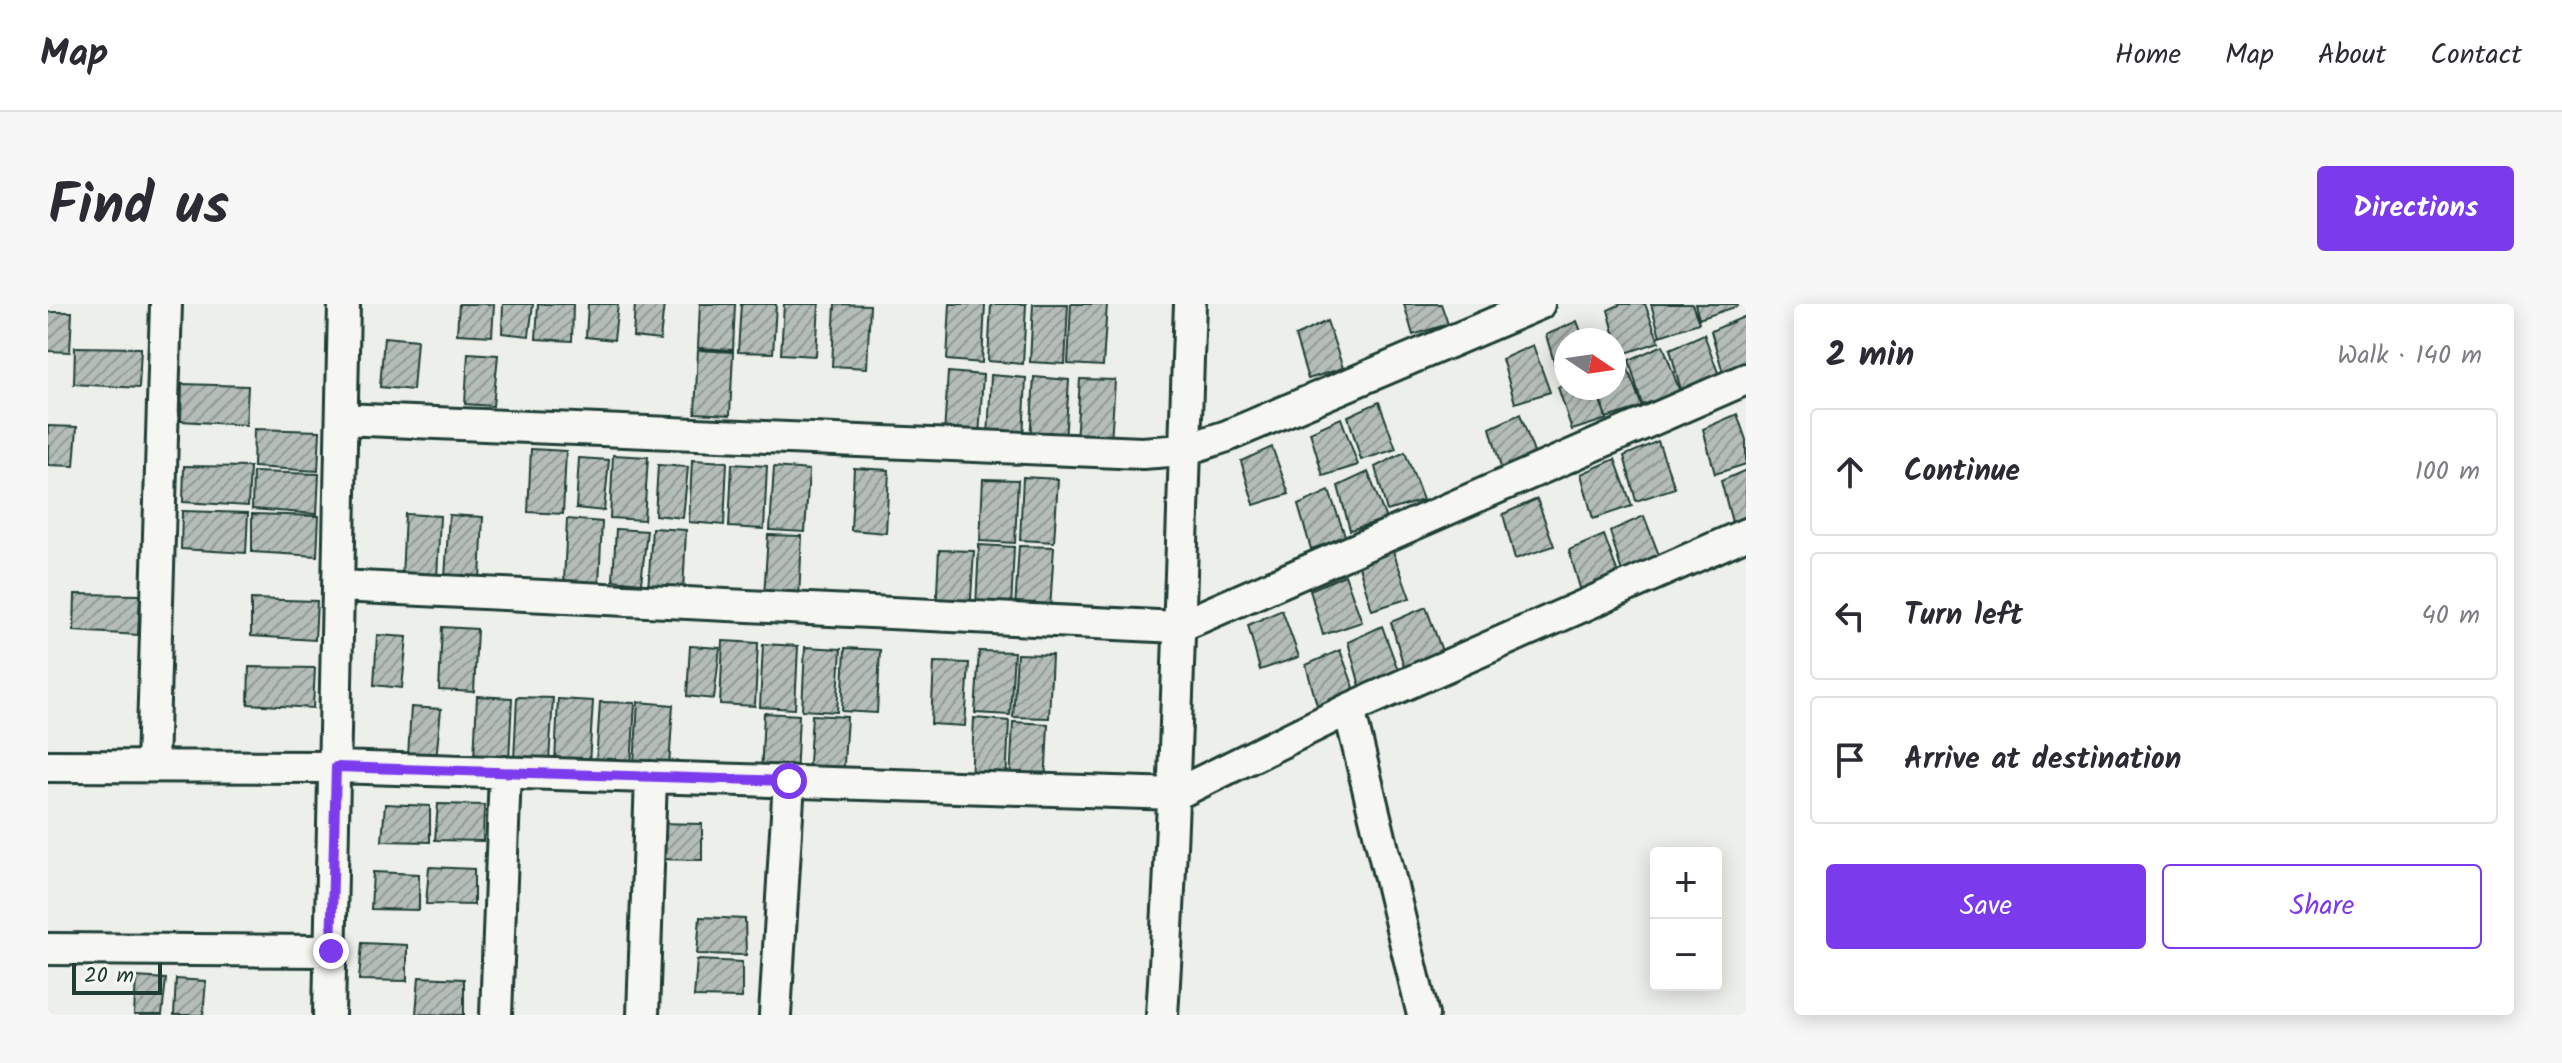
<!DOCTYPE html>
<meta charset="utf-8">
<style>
:root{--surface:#fff;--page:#f7f7f7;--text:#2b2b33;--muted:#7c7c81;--line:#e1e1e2;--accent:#7c3aed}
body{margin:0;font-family:Kalam,sans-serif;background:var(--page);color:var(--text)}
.controls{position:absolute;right:24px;bottom:24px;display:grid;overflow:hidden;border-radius:8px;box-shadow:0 4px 20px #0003}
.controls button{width:72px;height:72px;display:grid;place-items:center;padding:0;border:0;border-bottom:2px solid var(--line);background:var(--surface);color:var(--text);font:40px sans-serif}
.compass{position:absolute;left:1506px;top:24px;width:72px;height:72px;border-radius:50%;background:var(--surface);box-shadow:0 4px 20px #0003;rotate:103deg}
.scale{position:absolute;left:24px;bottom:20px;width:90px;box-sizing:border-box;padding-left:8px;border:4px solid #1f3d34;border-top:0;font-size:22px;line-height:28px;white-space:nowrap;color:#1f3d34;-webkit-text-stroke:6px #f6f6f2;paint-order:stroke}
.stop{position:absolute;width:24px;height:24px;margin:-18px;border:6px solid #7c3aed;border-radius:50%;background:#fff}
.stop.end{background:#7c3aed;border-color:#fff;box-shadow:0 2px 8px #0008}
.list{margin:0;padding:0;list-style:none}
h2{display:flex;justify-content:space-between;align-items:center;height:104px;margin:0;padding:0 32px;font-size:34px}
h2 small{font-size:26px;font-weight:400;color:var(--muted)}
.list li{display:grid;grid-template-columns:52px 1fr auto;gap:24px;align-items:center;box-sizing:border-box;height:128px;margin:0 16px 16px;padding:0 16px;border:2px solid var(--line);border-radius:8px}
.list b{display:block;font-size:30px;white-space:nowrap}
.list em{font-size:26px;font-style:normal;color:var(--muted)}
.actions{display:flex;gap:16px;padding:24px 32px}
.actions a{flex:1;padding:18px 0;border:2px solid var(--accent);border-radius:8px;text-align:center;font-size:28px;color:var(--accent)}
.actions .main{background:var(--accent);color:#fff}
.icon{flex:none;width:44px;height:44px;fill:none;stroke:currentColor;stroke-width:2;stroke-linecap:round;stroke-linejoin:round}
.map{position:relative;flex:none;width:1698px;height:711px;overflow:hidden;border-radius:8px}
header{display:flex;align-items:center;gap:48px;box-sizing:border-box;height:112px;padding:0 40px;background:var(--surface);border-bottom:2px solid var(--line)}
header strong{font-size:38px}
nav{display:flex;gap:44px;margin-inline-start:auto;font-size:28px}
.intro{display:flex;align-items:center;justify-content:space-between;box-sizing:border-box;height:192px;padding:0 48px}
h1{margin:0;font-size:56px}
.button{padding:20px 36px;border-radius:8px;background:var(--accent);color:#fff;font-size:28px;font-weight:700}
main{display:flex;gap:48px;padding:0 48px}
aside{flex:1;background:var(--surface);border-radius:8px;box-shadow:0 4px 20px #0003}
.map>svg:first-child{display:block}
</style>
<header>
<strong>Map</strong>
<nav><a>Home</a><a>Map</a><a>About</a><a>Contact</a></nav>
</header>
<div class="intro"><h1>Find us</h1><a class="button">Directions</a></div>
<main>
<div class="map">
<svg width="1698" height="711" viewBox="0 0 1698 711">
<defs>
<pattern id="building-hatch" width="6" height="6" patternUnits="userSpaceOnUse" patternTransform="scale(2)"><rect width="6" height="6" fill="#b4bdb8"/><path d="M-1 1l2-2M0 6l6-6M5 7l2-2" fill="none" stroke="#929b96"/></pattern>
</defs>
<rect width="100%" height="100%" fill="#edefea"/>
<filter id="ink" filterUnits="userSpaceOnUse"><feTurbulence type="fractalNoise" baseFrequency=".0125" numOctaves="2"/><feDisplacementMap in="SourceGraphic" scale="16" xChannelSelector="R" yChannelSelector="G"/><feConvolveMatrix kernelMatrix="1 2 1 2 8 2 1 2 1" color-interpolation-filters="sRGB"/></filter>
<g filter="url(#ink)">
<path fill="url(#building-hatch)" stroke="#1f3d34" stroke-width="2" d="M 411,0 L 446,0 L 444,32 L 409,30 Z
M 455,0 L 485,0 L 481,32 L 454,29 Z
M 490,0 L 525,0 L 524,37 L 488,35 Z
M 540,0 L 570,0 L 566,36 L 538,33 Z
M 587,0 L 616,0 L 612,36 L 585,33 Z
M 652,0 L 687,0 L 685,46 L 650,44 Z
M 693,0 L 728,0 L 725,49 L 690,48 Z
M 736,0 L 771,0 L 768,52 L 733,50 Z
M 787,0 L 822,1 L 819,64 L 784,62 Z
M 902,0 L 937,0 L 934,59 L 899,56 Z
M 943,0 L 978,0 L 975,60 L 940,57 Z
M 985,0 L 1020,0 L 1017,60 L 982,58 Z
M 1023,0 L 1059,0 L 1055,62 L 1020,60 Z
M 1356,0 L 1393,0 L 1400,20 L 1365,31 Z
M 1573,0 L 1597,0 L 1611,38 L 1572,51 L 1560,6 Z
M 1603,0 L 1644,0 L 1651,19 L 1612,32 Z
M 1647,0 L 1689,0 L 1690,2 L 1651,15 Z
M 0,8 L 24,8 L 22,48 L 0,47 Z
M 1698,12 L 1698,64 L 1676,72 L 1663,27 Z
M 1279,17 L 1295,64 L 1260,75 L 1247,32 Z
M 1529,17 L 1536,36 L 1518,36 L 1518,73 L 1511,75 L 1498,31 Z
M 1656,30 L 1673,77 L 1634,90 L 1622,45 Z
M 336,33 L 369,36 L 365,86 L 332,83 Z
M 1485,41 L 1502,88 L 1467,99 L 1454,55 Z
M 1615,41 L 1632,88 L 1594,101 L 1581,56 Z
M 27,43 L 93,44 L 91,84 L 26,80 Z
M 650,46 L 685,48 L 682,111 L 647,109 Z
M 420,49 L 450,51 L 445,102 L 417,100 Z
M 1577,57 L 1594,103 L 1558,114 L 1549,84 L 1566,84 L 1566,62 Z
M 900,68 L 935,71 L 931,133 L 896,131 Z
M 943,71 L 978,74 L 975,136 L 940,134 Z
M 986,73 L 1021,76 L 1017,138 L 982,136 Z
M 1032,75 L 1067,76 L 1063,139 L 1028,138 Z
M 1518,79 L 1518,84 L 1547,84 L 1559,115 L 1524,126 L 1510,83 Z
M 134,80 L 200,82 L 198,121 L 133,117 Z
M 1331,98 L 1348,145 L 1313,156 L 1300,112 Z
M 1472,110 L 1489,157 L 1454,167 L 1442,124 Z
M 1689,110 L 1698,136 L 1698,160 L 1667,170 L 1655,125 Z
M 1293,114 L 1310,161 L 1275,172 L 1262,128 Z
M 0,122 L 29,123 L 26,162 L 0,161 Z
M 206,125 L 272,127 L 270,167 L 205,163 Z
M 1610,137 L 1627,184 L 1588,197 L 1576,152 Z
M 1224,143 L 1241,190 L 1206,201 L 1193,157 Z
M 483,145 L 518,147 L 515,210 L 480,208 Z
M 1357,148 L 1375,196 L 1339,207 L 1327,163 Z
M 565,151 L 600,153 L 596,216 L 562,214 Z
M 531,154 L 561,156 L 556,207 L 528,204 Z
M 1567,155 L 1584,202 L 1545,215 L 1533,170 Z
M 644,156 L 679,158 L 676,221 L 641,218 Z
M 684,160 L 719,162 L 716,225 L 681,223 Z
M 610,161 L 640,163 L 635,214 L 607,211 Z
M 136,162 L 202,163 L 200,202 L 135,198 Z
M 726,163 L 761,166 L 757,228 L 722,226 Z
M 806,164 L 841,166 L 838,229 L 803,226 Z
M 1698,166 L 1698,217 L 1685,222 L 1673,177 Z
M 205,168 L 271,170 L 269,210 L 204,205 Z
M 1320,168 L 1338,215 L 1302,226 L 1290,182 Z
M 975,173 L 1010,175 L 1006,238 L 972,236 Z
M 935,175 L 970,176 L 967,239 L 932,237 Z
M 1281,187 L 1298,234 L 1263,245 L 1250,201 Z
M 1489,195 L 1506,242 L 1467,255 L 1455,210 Z
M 134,207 L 200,209 L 198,249 L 133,245 Z
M 204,210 L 271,212 L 269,252 L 204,248 Z
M 357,210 L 392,212 L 389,275 L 354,273 Z
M 401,211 L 435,213 L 432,276 L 397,274 Z
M 1596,212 L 1614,259 L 1575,272 L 1562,227 Z
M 519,215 L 554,218 L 551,280 L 516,278 Z
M 604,224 L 638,226 L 635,289 L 600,287 Z
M 568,225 L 599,227 L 593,279 L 565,276 Z
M 720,231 L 754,232 L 751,295 L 716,293 Z
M 1556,231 L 1573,278 L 1534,291 L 1521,246 Z
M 931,241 L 966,243 L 963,305 L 928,304 Z
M 971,242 L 1006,243 L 1002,306 L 967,305 Z
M 891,246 L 926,247 L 922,310 L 888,309 Z
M 1345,247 L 1362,294 L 1324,306 L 1311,262 Z
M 1297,271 L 1314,318 L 1275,331 L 1262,286 Z
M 27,290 L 92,291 L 90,331 L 26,327 Z
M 203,295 L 269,297 L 267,336 L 203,332 Z
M 1378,303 L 1395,350 L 1356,363 L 1343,318 Z
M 1234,306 L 1251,353 L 1212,366 L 1200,321 Z
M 1334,322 L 1351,369 L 1312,382 L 1300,338 Z
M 394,323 L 429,325 L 426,388 L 391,386 Z
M 329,331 L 359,333 L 354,384 L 326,381 Z
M 675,337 L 710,339 L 707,402 L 672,400 Z
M 715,340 L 750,342 L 747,405 L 712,403 Z
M 642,342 L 672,344 L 666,395 L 639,392 Z
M 757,343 L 793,345 L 789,408 L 754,406 Z
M 797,344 L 832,346 L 829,409 L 794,407 Z
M 1292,346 L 1309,392 L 1270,405 L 1258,361 Z
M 931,347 L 966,348 L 962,411 L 927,409 Z
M 969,350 L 1004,351 L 1001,414 L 965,413 Z
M 886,358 L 921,359 L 917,422 L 883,420 Z
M 201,363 L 267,364 L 265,404 L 200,400 Z
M 429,392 L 464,394 L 461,457 L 426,455 Z
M 469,393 L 505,394 L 501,457 L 466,456 Z
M 510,395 L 545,397 L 541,460 L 507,458 Z
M 552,398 L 587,399 L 583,462 L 548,460 Z
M 590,398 L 625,401 L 621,463 L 586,461 Z
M 363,403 L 393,405 L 388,456 L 360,453 Z
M 716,409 L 751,411 L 748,474 L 713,471 Z
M 764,411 L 799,413 L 795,475 L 760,474 Z
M 926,414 L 961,417 L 958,479 L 923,477 Z
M 965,418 L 1000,420 L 997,483 L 962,480 Z
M 337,500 L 382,502 L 382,538 L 334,537 Z
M 390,500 L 436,501 L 435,537 L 387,536 Z
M 608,519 L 654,520 L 654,556 L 606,555 Z
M 381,563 L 426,565 L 426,601 L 378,600 Z
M 325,568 L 371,570 L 371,606 L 323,605 Z
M 652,613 L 697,615 L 698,651 L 649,650 Z
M 314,639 L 359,641 L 359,677 L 311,676 Z
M 649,656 L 694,658 L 694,694 L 646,693 Z
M 88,673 L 118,675 L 114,711 L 86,711 Z
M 371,673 L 416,675 L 416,711 L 368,710 Z
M 128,675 L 158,677 L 155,711 L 126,711 Z"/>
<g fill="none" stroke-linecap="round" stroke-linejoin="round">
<defs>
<path id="street" d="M 294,115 L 1094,149 L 1136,146 L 1179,132 L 1491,0
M 291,282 L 1130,323 L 1698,75
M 1301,405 L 1375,711
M 0,462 L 288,463 L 1128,490 L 1301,405 L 1698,230
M 104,462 L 118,0
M 0,645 L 283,647
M 281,711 L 296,0
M 448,711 L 457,468
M 595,711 L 603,473
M 727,711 L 741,477
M 1114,711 C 1129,474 1133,237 1142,0"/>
</defs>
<use href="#street" stroke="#1f3d34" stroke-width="36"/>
<use href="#street" stroke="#f6f6f2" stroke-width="30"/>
</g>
</g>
<g fill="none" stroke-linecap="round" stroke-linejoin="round" filter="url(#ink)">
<path stroke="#7c3aed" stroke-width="10" d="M 283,647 L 288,463 L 741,477"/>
</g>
</svg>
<div class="controls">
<button>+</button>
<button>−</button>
</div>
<svg class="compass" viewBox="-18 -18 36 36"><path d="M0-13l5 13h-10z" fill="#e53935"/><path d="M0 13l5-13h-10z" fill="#7c7c81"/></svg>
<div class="scale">20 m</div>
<div class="stop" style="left:741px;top:477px"></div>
<div class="stop end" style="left:283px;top:647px"></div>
</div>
<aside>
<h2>2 min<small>Walk · 140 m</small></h2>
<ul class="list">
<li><svg class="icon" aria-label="ahead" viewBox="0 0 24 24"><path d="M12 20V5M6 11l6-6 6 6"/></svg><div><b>Continue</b></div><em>100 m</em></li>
<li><svg class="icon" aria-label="left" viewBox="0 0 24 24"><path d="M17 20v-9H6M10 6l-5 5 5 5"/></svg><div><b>Turn left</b></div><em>40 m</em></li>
<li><svg class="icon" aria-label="arrive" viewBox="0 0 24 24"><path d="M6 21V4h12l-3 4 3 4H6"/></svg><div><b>Arrive at destination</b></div></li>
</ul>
<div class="actions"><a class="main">Save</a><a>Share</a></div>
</aside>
</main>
